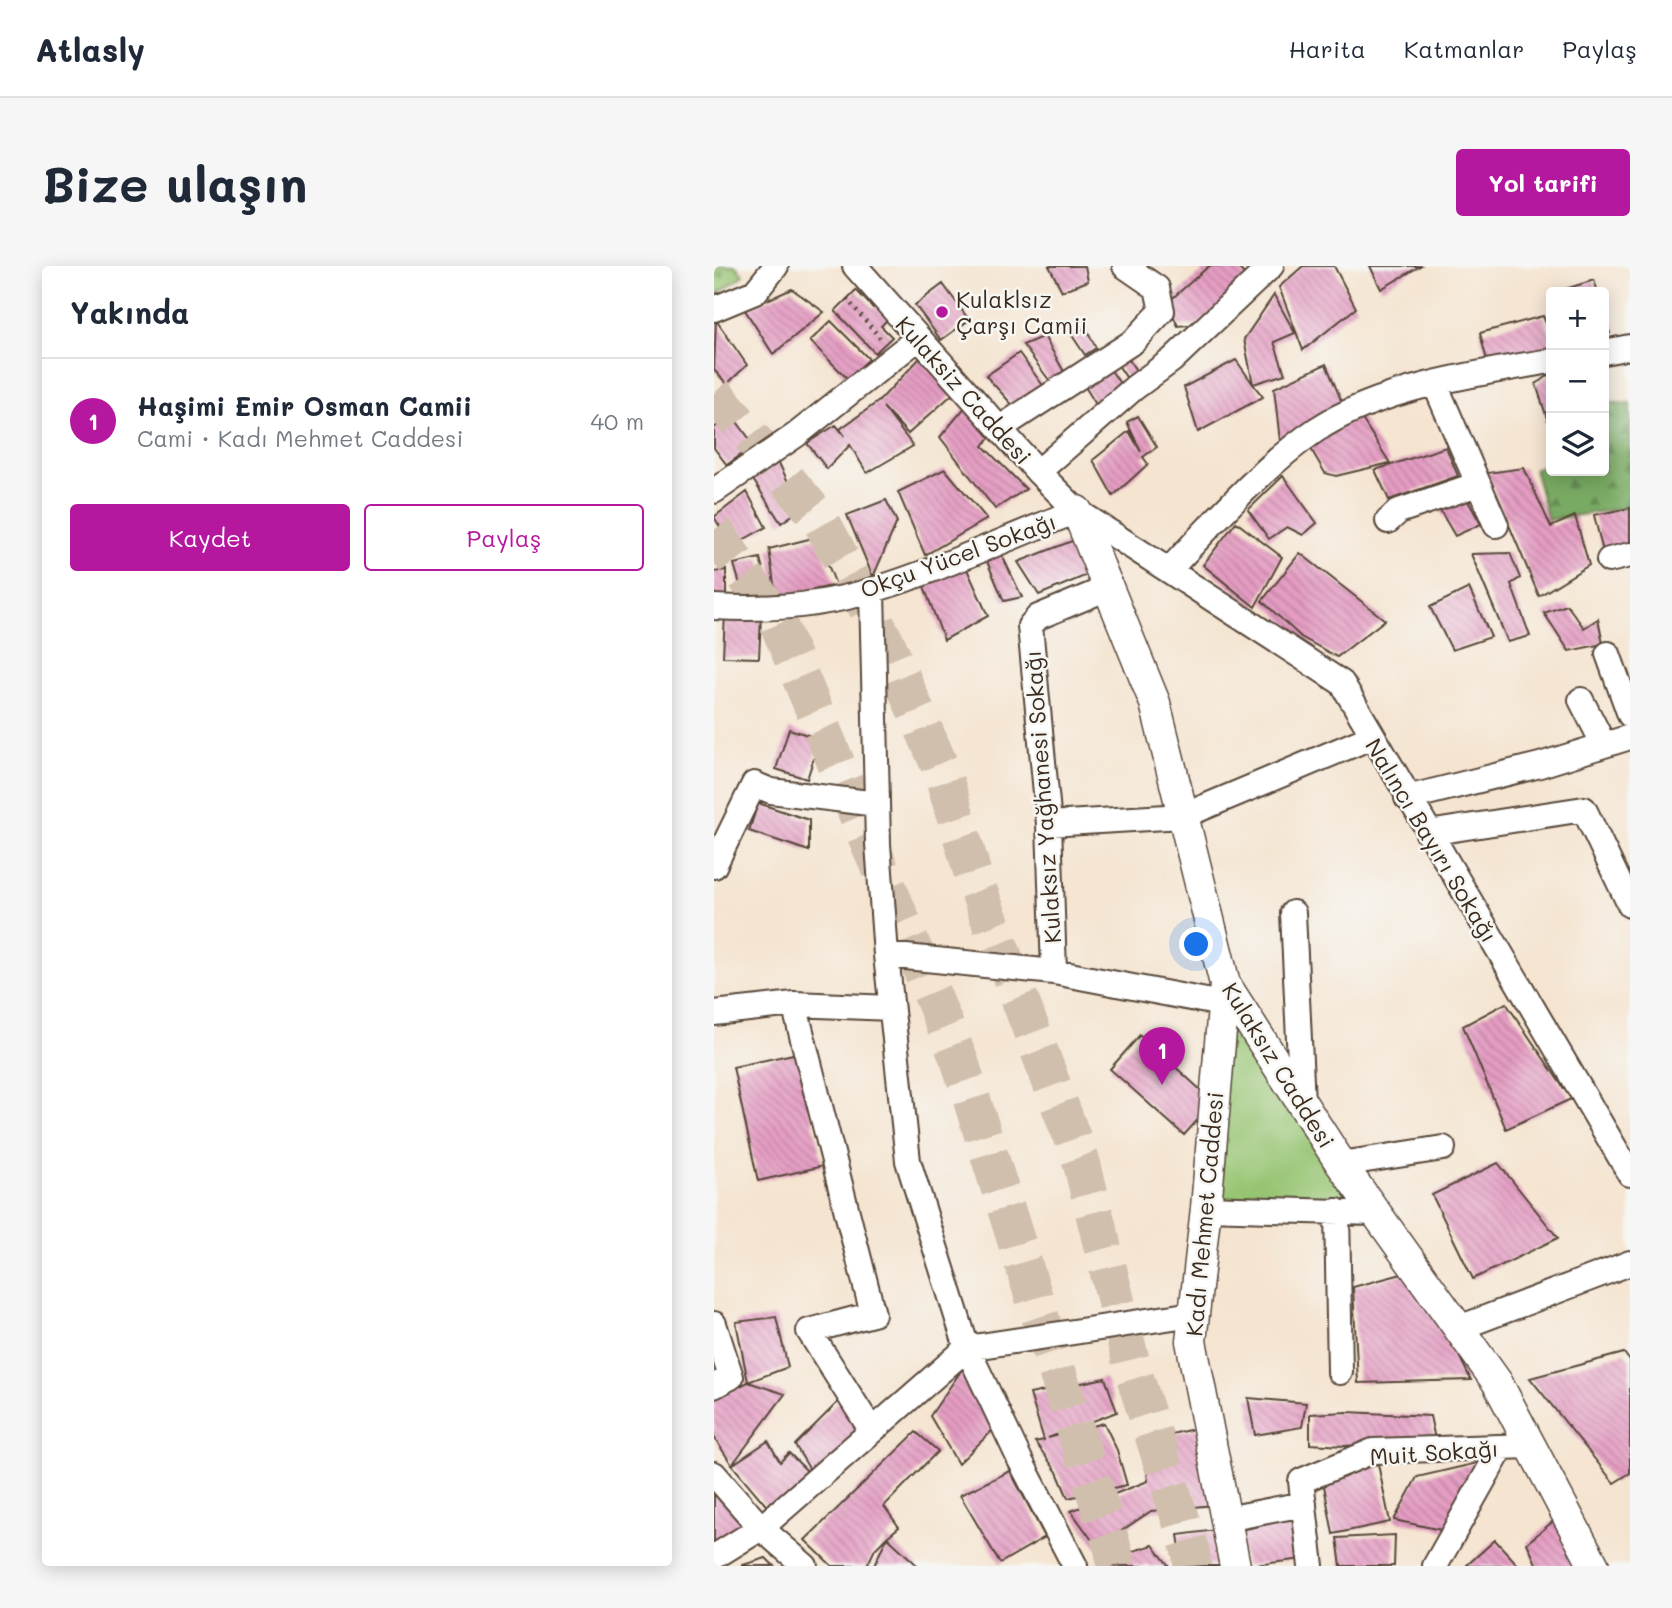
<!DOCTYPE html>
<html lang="tr">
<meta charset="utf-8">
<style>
:root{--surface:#fff;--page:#f6f6f7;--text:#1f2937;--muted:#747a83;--line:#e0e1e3;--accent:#b5179e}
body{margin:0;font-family:Mali,sans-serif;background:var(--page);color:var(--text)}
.controls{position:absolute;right:21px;top:21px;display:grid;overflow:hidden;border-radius:7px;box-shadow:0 4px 18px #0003}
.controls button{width:63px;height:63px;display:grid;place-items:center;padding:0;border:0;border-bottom:2px solid var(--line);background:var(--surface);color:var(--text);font:35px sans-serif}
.you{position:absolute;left:483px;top:679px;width:24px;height:24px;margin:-18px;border:5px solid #fff;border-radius:50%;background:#1a73e8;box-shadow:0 0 0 10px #1a73e833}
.badge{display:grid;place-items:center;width:46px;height:46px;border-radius:50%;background:var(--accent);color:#fff;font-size:23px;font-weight:700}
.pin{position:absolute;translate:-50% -58px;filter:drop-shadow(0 2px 4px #0008)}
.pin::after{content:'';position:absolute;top:37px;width:24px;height:21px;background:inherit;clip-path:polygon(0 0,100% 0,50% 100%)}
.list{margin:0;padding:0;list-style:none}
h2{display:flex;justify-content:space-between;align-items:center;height:91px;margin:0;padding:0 28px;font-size:30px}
h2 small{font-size:23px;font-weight:400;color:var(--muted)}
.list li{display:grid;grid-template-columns:46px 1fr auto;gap:21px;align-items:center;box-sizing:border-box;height:126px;padding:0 28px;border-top:2px solid var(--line)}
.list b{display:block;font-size:26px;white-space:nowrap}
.list p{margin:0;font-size:23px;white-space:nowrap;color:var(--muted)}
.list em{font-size:23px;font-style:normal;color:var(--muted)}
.actions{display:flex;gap:14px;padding:21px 28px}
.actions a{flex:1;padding:16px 0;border:2px solid var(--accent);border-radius:7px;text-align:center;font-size:24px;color:var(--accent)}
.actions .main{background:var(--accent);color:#fff}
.icon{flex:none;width:38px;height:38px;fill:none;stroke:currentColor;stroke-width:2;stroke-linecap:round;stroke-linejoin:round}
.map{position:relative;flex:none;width:916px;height:1300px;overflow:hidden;border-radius:7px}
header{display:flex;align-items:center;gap:42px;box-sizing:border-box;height:98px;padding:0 35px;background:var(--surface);border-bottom:2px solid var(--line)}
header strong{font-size:33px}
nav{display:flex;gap:38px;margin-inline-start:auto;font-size:24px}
.intro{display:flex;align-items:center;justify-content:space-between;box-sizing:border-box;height:168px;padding:0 42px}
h1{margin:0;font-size:49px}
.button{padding:18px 32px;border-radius:7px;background:var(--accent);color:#fff;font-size:24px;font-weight:700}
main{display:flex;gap:42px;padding:0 42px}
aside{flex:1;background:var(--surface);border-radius:7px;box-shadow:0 4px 18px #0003}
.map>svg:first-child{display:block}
</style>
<header>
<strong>Atlasly</strong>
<nav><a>Harita</a><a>Katmanlar</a><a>Paylaş</a></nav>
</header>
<div class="intro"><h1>Bize ulaşın</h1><a class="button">Yol tarifi</a></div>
<main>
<aside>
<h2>Yakında<small></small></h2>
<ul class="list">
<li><span class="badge">1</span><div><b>Haşimi Emir Osman Camii</b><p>Cami · Kadı Mehmet Caddesi</p></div><em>40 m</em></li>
</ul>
<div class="actions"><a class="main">Kaydet</a><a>Paylaş</a></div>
</aside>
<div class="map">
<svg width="916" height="1300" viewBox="0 0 916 1300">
<defs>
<pattern id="forest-firs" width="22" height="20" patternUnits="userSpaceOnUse" patternTransform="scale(1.75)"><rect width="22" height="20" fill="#79aa64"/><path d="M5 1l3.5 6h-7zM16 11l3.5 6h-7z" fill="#648b52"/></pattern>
<pattern id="cemetery-stones" width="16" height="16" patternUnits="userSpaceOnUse" patternTransform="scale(1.75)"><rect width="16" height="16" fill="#97c472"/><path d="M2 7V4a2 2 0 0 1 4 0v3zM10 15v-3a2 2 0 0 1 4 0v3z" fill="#7c9f5d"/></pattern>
<pattern id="building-back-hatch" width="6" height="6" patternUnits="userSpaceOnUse" patternTransform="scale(1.75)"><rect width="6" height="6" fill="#e59dc3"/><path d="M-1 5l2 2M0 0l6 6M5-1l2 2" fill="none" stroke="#bb809e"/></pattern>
</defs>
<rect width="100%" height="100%" fill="#f6f6f2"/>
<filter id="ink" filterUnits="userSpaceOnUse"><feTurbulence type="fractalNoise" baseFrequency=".0143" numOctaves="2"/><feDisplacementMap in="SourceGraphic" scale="14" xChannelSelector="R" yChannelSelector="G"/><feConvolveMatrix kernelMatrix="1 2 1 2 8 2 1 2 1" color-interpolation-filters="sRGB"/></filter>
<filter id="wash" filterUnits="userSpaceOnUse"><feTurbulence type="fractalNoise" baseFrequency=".00686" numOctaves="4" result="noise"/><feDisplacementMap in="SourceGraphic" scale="28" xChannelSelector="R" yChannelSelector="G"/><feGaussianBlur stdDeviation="1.57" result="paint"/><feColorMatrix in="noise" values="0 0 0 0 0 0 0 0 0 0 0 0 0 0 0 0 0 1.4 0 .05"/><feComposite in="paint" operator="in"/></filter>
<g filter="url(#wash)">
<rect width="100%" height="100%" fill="#f5e4d0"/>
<path fill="url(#forest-firs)" stroke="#5a6a41" stroke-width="2" d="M 890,136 L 916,138 L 916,241 L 834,254 L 820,203 L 837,197 L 837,205 L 890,205 Z"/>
<path fill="url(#cemetery-stones)" stroke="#697748" stroke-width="2" d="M 0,0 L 22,0 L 29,9 L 0,31 Z"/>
<path fill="#97c472" stroke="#697748" stroke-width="2" d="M 516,739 L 645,944 L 496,936 Z"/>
<g id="blocks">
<path fill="url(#building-back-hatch)" d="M 335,0 L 371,0 L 374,15 L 348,25 Z
M 495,0 L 523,0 L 535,14 L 485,58 L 464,60 L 453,37 Z
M 589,0 L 620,0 L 642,42 L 589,84 L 565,21 Z
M 656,0 L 706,0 L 667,23 Z
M 880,14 L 884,26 L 842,26 Z
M 229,18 L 255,54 L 227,74 L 201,39 Z
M 78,23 L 110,46 L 59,88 L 31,44 Z
M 142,24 L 159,42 L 163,39 L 175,52 L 167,60 L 178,71 L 161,87 L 121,45 Z
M 560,29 L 581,67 L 560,76 L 571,108 L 539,118 L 549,131 L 484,166 L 470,121 L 522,94 L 539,118 L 530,73 Z
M 890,49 L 896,67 L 890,69 Z
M 829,50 L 837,69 L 837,85 L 775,103 L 766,67 Z
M 2,54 L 33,99 L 13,118 L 0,104 Z
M 117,55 L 155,93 L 134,113 L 96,75 Z
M 372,62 L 382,82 L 371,89 L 357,68 Z
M 330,70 L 353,111 L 335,114 L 309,79 Z
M 305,87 L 336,129 L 303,144 L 272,110 Z
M 412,89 L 428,114 L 416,117 L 402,96 Z
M 207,91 L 241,126 L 194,168 L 169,141 L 199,180 L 153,207 L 136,179 L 113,203 L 93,177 L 122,159 L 131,170 L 126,163 L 165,135 Z
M 392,97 L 411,125 L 386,145 L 370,119 Z
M 612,98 L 630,141 L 566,175 L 560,122 Z
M 837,108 L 837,165 L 822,118 Z
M 253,139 L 279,167 L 269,180 L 312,223 L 281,243 L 226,171 Z
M 18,149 L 40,179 L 13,199 L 0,182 L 0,162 Z
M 424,150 L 443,181 L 429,191 L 434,198 L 399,230 L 379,194 L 415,165 L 427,186 L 413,156 Z
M 646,150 L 676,197 L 622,210 L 611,207 L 594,178 Z
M 732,181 L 744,210 L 675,234 L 661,204 Z
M 64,195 L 87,243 L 67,257 L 36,209 Z
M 810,202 L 837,261 L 861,250 L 875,299 L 825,330 L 773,207 Z
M 231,203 L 273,253 L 211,289 L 184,226 Z
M 569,210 L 603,257 L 589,269 L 573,261 L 555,273 L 534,244 Z
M 33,226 L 52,261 L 18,280 L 0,251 Z
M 750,228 L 767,258 L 741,270 L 724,241 Z
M 172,234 L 183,256 L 159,311 L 133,249 Z
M 916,242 L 916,284 L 890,290 L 880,249 Z
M 522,256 L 568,291 L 541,341 L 489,299 Z
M 0,265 L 13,279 L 0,291 Z
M 103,271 L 122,319 L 62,332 L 55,283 Z
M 363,273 L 378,307 L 325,329 L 304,296 Z
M 284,281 L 308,331 L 290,335 L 271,291 Z
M 586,287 L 671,354 L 623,391 L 587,371 L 548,335 Z
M 796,287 L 806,312 L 797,318 L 816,370 L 794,376 L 757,288 Z
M 46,292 L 56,330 L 30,332 L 20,298 Z
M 252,301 L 274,350 L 230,374 L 208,315 Z
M 12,304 L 12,333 L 0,332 L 0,306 Z
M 755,322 L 777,371 L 738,384 L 716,341 Z
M 853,339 L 870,362 L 884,353 L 889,378 L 855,385 L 830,347 Z
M 11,347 L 47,349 L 45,392 L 9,391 Z
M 75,463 L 106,473 L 93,513 L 62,503 Z
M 44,537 L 95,554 L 95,585 L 35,565 Z
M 792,737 L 857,833 L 792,863 L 749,760 Z
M 426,769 L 500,836 L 470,869 L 396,803 Z
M 84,787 L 109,900 L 44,915 L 19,801 Z
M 784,897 L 844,972 L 759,1013 L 718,929 Z
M 703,1004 L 757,1114 L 644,1117 L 639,1021 Z
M 62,1051 L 74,1101 L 34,1116 L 22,1056 Z
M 910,1087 L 916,1095 L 916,1207 L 900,1217 L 816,1112 Z
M 251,1099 L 280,1163 L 244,1198 L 216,1150 Z
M 391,1112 L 403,1146 L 334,1172 L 390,1157 L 403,1184 L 413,1219 L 354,1232 L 343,1206 L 321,1176 L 330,1174 L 316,1128 Z
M 34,1116 L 71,1128 L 18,1199 L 54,1175 L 66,1196 L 75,1187 L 102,1214 L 61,1250 L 18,1199 L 0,1171 L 0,1133 Z
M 129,1131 L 153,1169 L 102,1214 L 81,1179 Z
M 534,1132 L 592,1137 L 588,1161 L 541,1169 Z
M 633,1146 L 716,1150 L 721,1173 L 631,1180 L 596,1178 L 596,1148 Z
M 485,1162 L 500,1239 L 437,1245 L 383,1281 L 357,1245 L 434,1215 L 429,1174 Z
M 202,1166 L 224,1185 L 170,1240 L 185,1261 L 173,1271 L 204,1300 L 160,1300 L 173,1271 L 161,1283 L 153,1300 L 118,1300 L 91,1274 Z
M 772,1195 L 737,1266 L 680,1254 L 703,1211 Z
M 664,1198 L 676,1256 L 619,1268 L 608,1209 Z
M 296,1205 L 331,1271 L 286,1297 L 246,1229 Z
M 0,1215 L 37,1258 L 0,1285 Z
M 580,1252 L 590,1293 L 532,1300 L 523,1265 Z
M 843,1252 L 866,1300 L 823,1300 L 813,1277 Z
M 509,1263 L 514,1300 L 469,1300 L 464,1269 Z
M 681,1269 L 680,1300 L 627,1300 L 623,1272 Z
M 781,1274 L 805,1300 L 752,1300 Z
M 439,1279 L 455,1300 L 386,1300 L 383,1296 Z
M 52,1292 L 60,1300 L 29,1300 L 29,1299 Z"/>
</g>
</g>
<g filter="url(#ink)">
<use href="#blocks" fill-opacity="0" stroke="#574639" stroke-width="2"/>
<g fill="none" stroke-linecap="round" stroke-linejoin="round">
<path stroke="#d0bfac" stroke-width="38" stroke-dasharray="38 19" stroke-linecap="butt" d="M 0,127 L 106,253 L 174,381 L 228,505 L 261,615 L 368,898 L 420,1108 L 477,1287 L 478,1300
M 0,264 L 64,357 L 246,796 L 399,1283 L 402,1300"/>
<defs>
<path id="minor" d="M 141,0 L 324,206 L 363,245 L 628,417 L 916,908
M 0,43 L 41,26 L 62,0
M 890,86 L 916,81
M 721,118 L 782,259
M 286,162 L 420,75 L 448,45 L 443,22 L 411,0
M 324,206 L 420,122 L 458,94 L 557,0
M 0,225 L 82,169 L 203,73
M 674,255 L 685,245 L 764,218
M 895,294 L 916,289
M 455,304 C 498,258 549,200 602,164 C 665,122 763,107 837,95
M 158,325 L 164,578 L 172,689 L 194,895 L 253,1082 L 306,1194 L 361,1300
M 0,341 C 52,344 108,340 159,324 C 228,303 295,271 363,245
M 894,388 L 916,449
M 867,434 L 890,479
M 693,532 L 826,499 L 916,471
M 335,558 L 469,550 L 657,471
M 714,567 L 870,543 L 916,639
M 0,600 L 40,518 L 57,525 L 163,538
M 579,647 L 588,837
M 172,689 L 340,706 L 508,738
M 340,706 L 335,558 L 316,360 L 324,351 L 394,322
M 80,738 L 159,1048 L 95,1065 L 158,1165
M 0,747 L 80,738 L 177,742
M 627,898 L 729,882
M 492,942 L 662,947
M 623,945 L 626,1106
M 0,1058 L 17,1111 L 0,1120
M 745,1062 L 916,997
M 0,1208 L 47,1262 L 91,1300
M 512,1253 L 590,1238
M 0,1291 L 47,1262 L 253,1082 L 479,1048
M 597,1300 L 587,1215 L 659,1185 L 817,1180
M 721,1300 L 788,1181"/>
<path id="tertiary" d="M 363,245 L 441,437 L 511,718 L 627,898 L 783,1116 L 880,1300
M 511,718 L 492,942 L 477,1075 L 521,1300"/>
</defs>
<use href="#minor" stroke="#574639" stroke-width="28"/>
<use href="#tertiary" stroke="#574639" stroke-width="33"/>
<path stroke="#574639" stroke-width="4.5" stroke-dasharray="2 5" stroke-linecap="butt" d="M 133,33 L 167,73"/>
<use href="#minor" stroke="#fff" stroke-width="24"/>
<use href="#tertiary" stroke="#fff" stroke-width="30"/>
</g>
</g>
<circle fill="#b5179e" stroke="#f6f6f2" stroke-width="2.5" cx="228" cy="46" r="7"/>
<g text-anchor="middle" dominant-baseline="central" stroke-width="5" stroke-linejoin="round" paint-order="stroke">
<g font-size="23" fill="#3b2a1e" stroke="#f6f6f2" text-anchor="start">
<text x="242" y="33">Kulaklsız<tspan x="242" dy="26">Çarşı Camii</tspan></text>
</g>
<g font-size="23" fill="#3b2a1e" stroke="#f6f6f2">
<text transform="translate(250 124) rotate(48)">Kulaksiz Caddesi</text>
<text transform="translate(244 289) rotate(-20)">Okçu Yücel Sokağı</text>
<text transform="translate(328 531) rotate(-94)">Kulaksız Yağhanesi Sokağı</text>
<text transform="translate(718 574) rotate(59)">Nalıncı Bayırı Sokağı</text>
<text transform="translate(565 799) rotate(58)">Kulaksız Caddesi</text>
<text transform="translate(490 948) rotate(-85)">Kadı Mehmet Caddesi</text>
<text transform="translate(720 1186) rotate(-4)">Muit Sokağı</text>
</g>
</g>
</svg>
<div class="controls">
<button>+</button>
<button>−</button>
<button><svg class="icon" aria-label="layers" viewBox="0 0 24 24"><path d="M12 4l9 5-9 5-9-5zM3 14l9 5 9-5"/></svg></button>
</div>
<div class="you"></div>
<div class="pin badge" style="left:448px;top:819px">1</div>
</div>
</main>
